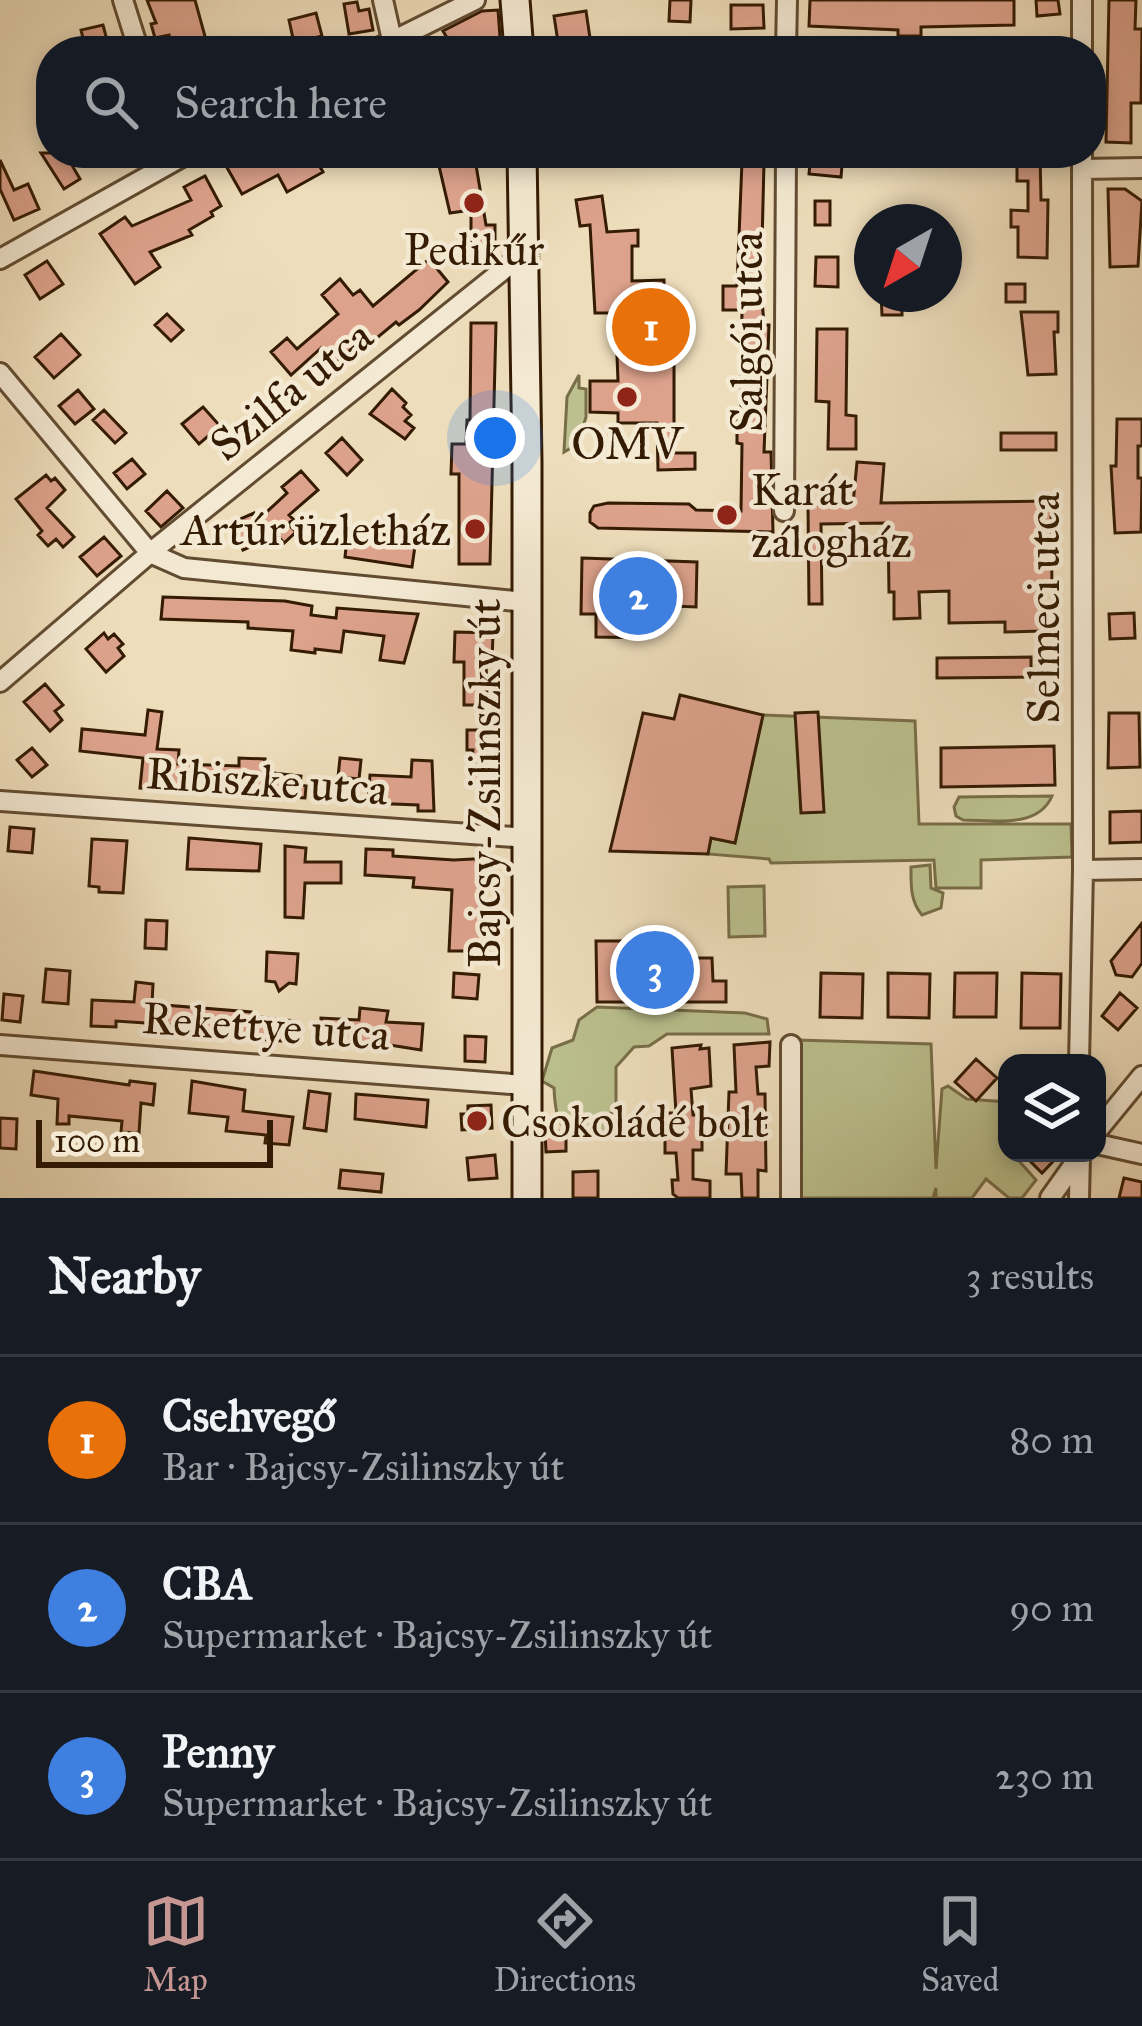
<!DOCTYPE html>
<meta charset="utf-8">
<style>
:root{--surface:#171b24;--page:#242831;--text:#f1f3f6;--muted:#9ea1a6;--line:#363941;--accent:#c59692}
body{margin:0;font-family:"IM FELL Great Primer",serif;background:var(--page);color:var(--text)}
.controls{position:absolute;right:36px;bottom:36px;display:grid;overflow:hidden;border-radius:24px;box-shadow:0 6px 18px #0003}
.controls button{width:108px;height:108px;display:grid;place-items:center;padding:0;border:0;border-bottom:3px solid var(--line);background:var(--surface);color:var(--text);font:60px sans-serif}
.compass{position:absolute;left:854px;top:204px;width:108px;height:108px;border-radius:50%;background:var(--surface);box-shadow:0 6px 18px #0003;rotate:219deg}
.scale{position:absolute;left:36px;bottom:30px;width:237px;box-sizing:border-box;padding-left:12px;border:6px solid #341b03;border-top:0;font-size:33px;line-height:42px;white-space:nowrap;color:#341b03;-webkit-text-stroke:9px #f4e9d3;paint-order:stroke}
.you{position:absolute;left:495px;top:438px;width:42px;height:42px;margin:-30px;border:9px solid #fff;border-radius:50%;background:#1a73e8;box-shadow:0 0 0 18px #1a73e833}
.badge{display:grid;place-items:center;width:78px;height:78px;border-radius:50%;background:var(--accent);color:#fff;font-size:39px;font-weight:700}
.pin{position:absolute;translate:-50% -50%;border:6px solid #fff;box-shadow:0 3px 12px #0006}
.list{margin:0;padding:0;list-style:none}
h2{display:flex;justify-content:space-between;align-items:center;height:156px;margin:0;padding:0 48px;font-size:51px}
h2 small{font-size:39px;font-weight:400;color:var(--muted)}
.list li{display:grid;grid-template-columns:78px 1fr auto;gap:36px;align-items:center;box-sizing:border-box;height:168px;padding:0 48px;border-top:3px solid var(--line)}
.list b{display:block;font-size:45px;white-space:nowrap}
.list p{margin:0;font-size:39px;white-space:nowrap;color:var(--muted)}
.list em{font-size:39px;font-style:normal;color:var(--muted)}
.icon{flex:none;width:66px;height:66px;fill:none;stroke:currentColor;stroke-width:2;stroke-linecap:round;stroke-linejoin:round}
.map{position:relative;flex:none;width:1142px;height:1198px;overflow:hidden}
.search{position:absolute;background:var(--surface);box-shadow:0 6px 18px #0003;left:36px;right:36px;top:36px;height:132px;display:flex;align-items:center;gap:30px;box-sizing:border-box;padding:0 42px;border-radius:48px;color:var(--muted);font-size:45px}
.sheet{height:660px;background:var(--surface)}
nav{display:flex;justify-content:space-around;align-items:center;box-sizing:border-box;height:168px;border-top:3px solid var(--line);background:var(--surface);font-size:33px;color:var(--muted)}
nav a{display:grid;justify-items:center;gap:6px}
nav .on{color:var(--accent)}
.map>svg:first-child{display:block}
</style>
<div class="map">
<svg width="1142" height="1198" viewBox="0 0 1142 1198">
<rect width="100%" height="100%" fill="#edb"/>
<filter id="stains"><feTurbulence type="fractalNoise" baseFrequency=".00167" numOctaves="4"/><feColorMatrix values="0 0 0 0 .2 0 0 0 0 .09 0 0 0 0 .02 0 0 0 .5 -.17"/></filter>
<radialGradient id="worn" r=".72"><stop offset=".6" stop-color="#630" stop-opacity="0"/><stop offset="1" stop-color="#630" stop-opacity=".3"/></radialGradient>
<path fill="#bbc08e" stroke="#786e48" stroke-width="3" d="M 579,375 L 579,388 L 586,389 L 586,417 L 578,444 L 564,452 L 567,397 Z
M 763,715 L 915,721 L 919,824 L 1071,824 L 1072,857 L 981,860 L 981,888 L 936,888 L 934,860 L 771,863 L 769,859 L 708,854 L 711,838 L 735,843 Z
M 1052,796 C 1038,829 993,820 963,820 L 956,816 L 954,807 L 959,797 Z
M 930,865 L 931,888 L 943,893 L 941,908 L 922,915 C 910,901 911,884 911,867 Z
M 764,886 L 765,936 L 729,937 L 728,887 Z
M 597,1007 L 745,1013 L 767,1019 L 769,1034 L 667,1034 L 649,1046 L 634,1047 L 616,1067 L 616,1112 L 607,1114 L 606,1135 C 562,1138 556,1128 554,1088 L 542,1081 L 552,1048 L 573,1040 L 579,1020 Z
M 797,1040 L 931,1044 L 936,1169 L 942,1089 L 948,1086 L 967,1099 L 1007,1102 L 1007,1130 L 999,1139 L 1007,1153 L 1012,1153 L 1036,1180 L 1022,1198 L 1009,1198 L 986,1179 L 972,1198 L 936,1198 L 936,1188 L 933,1198 L 798,1198 Z"/>
<path fill="#dda28c" stroke="#341b03" stroke-width="3" d="M 147,0 L 195,0 L 206,40 L 173,50 L 169,35 L 155,38 L 151,24 L 156,23 Z
M 670,0 L 691,0 L 690,22 L 669,21 Z
M 810,0 L 1014,0 L 1014,25 L 921,27 L 921,36 L 898,36 L 898,30 L 809,26 Z
M 1036,0 L 1058,0 L 1060,14 L 1037,16 Z
M 1109,0 L 1136,0 L 1135,29 L 1142,29 L 1141,103 L 1131,103 L 1131,143 L 1106,142 Z
M 357,2 L 359,11 L 369,9 L 373,30 L 349,34 L 344,4 Z
M 731,5 L 763,5 L 764,28 L 731,29 Z
M 498,10 L 501,51 L 431,51 L 449,41 L 443,31 L 482,11 Z
M 586,11 L 590,38 L 558,42 L 554,16 Z
M 316,13 L 322,36 L 294,43 L 289,20 Z
M 103,25 L 108,44 L 86,50 L 81,30 Z
M 41,153 L 95,153 L 73,167 L 80,179 L 64,189 Z
M 246,153 L 312,153 L 323,172 L 287,192 L 278,175 L 242,194 L 225,164 Z
M 436,153 L 481,153 L 482,165 L 476,165 L 486,225 L 495,225 L 495,248 L 471,247 L 471,210 L 450,213 Z
M 811,153 L 843,153 L 841,177 L 809,174 Z
M 1017,153 L 1040,153 L 1041,200 L 1048,200 L 1047,258 L 1018,257 L 1018,227 L 1011,227 L 1011,210 L 1028,211 L 1028,181 L 1017,181 Z
M 0,160 L 14,190 L 28,184 L 39,209 L 14,220 L 0,189 Z
M 742,161 L 764,162 L 761,286 L 764,325 L 769,325 L 764,452 L 771,452 L 773,532 L 598,528 L 590,522 L 590,513 L 594,506 L 608,503 L 689,504 L 696,510 L 741,511 L 742,444 L 737,443 L 737,418 L 741,418 L 742,310 L 723,310 L 723,286 L 737,286 Z
M 205,176 L 221,206 L 211,212 L 213,216 L 189,230 L 192,235 L 150,252 L 160,267 L 135,284 L 100,234 L 125,217 L 132,226 L 191,200 L 184,187 Z
M 1108,189 L 1125,189 L 1142,201 L 1138,266 L 1110,267 Z
M 602,196 L 607,232 L 638,230 L 638,246 L 632,246 L 632,281 L 664,280 L 664,312 L 674,312 L 674,453 L 695,453 L 695,469 L 658,470 L 657,423 L 618,423 L 618,413 L 590,412 L 590,381 L 618,381 L 617,356 L 656,356 L 655,330 L 610,331 L 610,313 L 595,313 L 590,225 L 580,226 L 576,200 Z
M 815,201 L 830,201 L 830,225 L 815,225 Z
M 816,257 L 838,257 L 838,287 L 815,286 Z
M 429,259 L 448,282 L 419,310 L 399,325 L 396,322 L 366,347 L 361,341 L 335,363 L 321,348 L 291,375 L 271,352 L 287,338 L 297,349 L 338,314 L 322,295 L 340,279 L 353,295 L 360,290 L 373,306 Z
M 47,261 L 63,284 L 40,299 L 25,275 Z
M 1006,284 L 1025,284 L 1025,302 L 1006,302 Z
M 881,294 L 902,294 L 902,315 L 882,315 Z
M 1021,312 L 1058,312 L 1058,332 L 1054,332 L 1056,374 L 1028,375 Z
M 167,314 L 183,330 L 171,341 L 155,325 Z
M 471,323 L 496,323 L 490,564 L 459,564 L 459,474 L 451,474 L 452,444 L 466,444 L 467,420 L 470,420 Z
M 817,329 L 847,329 L 846,415 L 856,416 L 856,449 L 828,449 L 829,402 L 816,401 Z
M 61,334 L 80,355 L 54,378 L 35,357 Z
M 392,389 L 406,403 L 403,407 L 411,415 L 405,421 L 414,428 L 405,439 L 370,414 Z
M 78,390 L 94,409 L 75,424 L 59,406 Z
M 203,407 L 220,426 L 199,444 L 182,424 Z
M 104,410 L 126,433 L 115,443 L 93,420 Z
M 1117,419 L 1142,419 L 1142,446 L 1138,446 L 1138,478 L 1142,478 L 1141,532 L 1115,533 L 1111,466 L 1116,466 Z
M 1001,433 L 1056,433 L 1056,450 L 1001,450 Z
M 342,438 L 362,460 L 347,475 L 326,453 Z
M 132,459 L 145,474 L 127,489 L 114,473 Z
M 857,462 L 884,464 L 881,503 L 1051,501 L 1052,590 L 1041,590 L 1041,631 L 1005,632 L 1005,622 L 949,623 L 949,591 L 919,592 L 920,618 L 894,619 L 894,592 L 889,592 L 888,523 L 821,524 L 822,604 L 809,604 L 808,505 L 853,504 Z
M 301,471 L 318,490 L 289,515 L 293,519 L 288,524 L 296,532 L 284,543 L 277,535 L 243,550 L 231,523 L 254,513 L 257,521 L 287,493 L 282,487 Z
M 46,475 L 51,481 L 55,478 L 65,490 L 47,508 L 74,537 L 63,547 L 56,539 L 48,546 L 38,535 L 42,531 L 16,499 Z
M 167,491 L 183,508 L 161,527 L 146,511 Z
M 348,529 L 400,537 L 402,530 L 417,532 L 412,567 L 345,557 Z
M 104,537 L 121,556 L 97,576 L 80,557 Z
M 582,558 L 697,562 L 696,607 L 647,605 L 647,638 L 596,637 L 596,614 L 581,614 Z
M 163,597 L 285,601 L 312,606 L 311,615 L 336,618 L 337,608 L 418,614 L 404,663 L 380,660 L 384,636 L 344,631 L 341,652 L 315,649 L 315,653 L 291,650 L 293,631 L 248,628 L 248,622 L 161,619 Z
M 1134,613 L 1135,638 L 1110,639 L 1109,614 Z
M 455,632 L 493,633 L 492,663 L 486,663 L 487,692 L 491,692 L 491,705 L 464,705 L 464,662 L 454,662 Z
M 104,633 L 108,639 L 114,634 L 123,644 L 118,648 L 124,656 L 106,672 L 86,649 Z
M 1031,657 L 1031,677 L 937,678 L 937,658 Z
M 45,684 L 63,705 L 55,711 L 62,720 L 50,731 L 24,702 Z
M 680,695 L 763,715 L 735,843 L 711,838 L 708,854 L 610,851 L 643,713 L 674,719 Z
M 148,710 L 162,712 L 157,749 L 179,750 L 178,764 L 239,766 L 239,758 L 265,759 L 264,772 L 301,776 L 300,785 L 306,786 L 305,798 L 238,794 L 238,791 L 140,788 L 143,758 L 80,751 L 82,729 L 145,735 Z
M 818,712 L 824,812 L 801,813 L 795,713 Z
M 1109,713 L 1139,713 L 1140,767 L 1108,768 Z
M 467,730 L 487,730 L 486,769 L 493,769 L 492,785 L 471,783 L 473,750 L 467,750 Z
M 1054,746 L 1055,785 L 941,787 L 941,748 Z
M 32,748 L 47,765 L 32,777 L 17,760 Z
M 340,758 L 361,760 L 359,779 L 338,777 Z
M 412,760 L 432,761 L 434,811 L 418,811 L 418,805 L 368,803 L 370,775 L 411,777 Z
M 1142,811 L 1142,842 L 1110,843 L 1110,812 Z
M 10,827 L 34,829 L 32,853 L 8,851 Z
M 189,838 L 261,844 L 259,871 L 187,869 Z
M 92,839 L 127,841 L 123,893 L 99,892 L 99,887 L 89,886 Z
M 285,846 L 306,848 L 305,862 L 341,862 L 341,883 L 305,883 L 303,918 L 285,917 Z
M 366,849 L 393,850 L 393,856 L 454,860 L 491,858 L 490,882 L 485,882 L 482,929 L 488,928 L 488,951 L 449,951 L 452,890 L 413,887 L 414,878 L 365,875 Z
M 146,920 L 167,921 L 166,949 L 145,948 Z
M 1142,923 L 1142,963 L 1132,977 L 1116,975 L 1111,961 Z
M 596,941 L 628,941 L 628,952 L 685,952 L 686,958 L 712,958 L 713,981 L 726,981 L 726,1002 L 597,1002 Z
M 267,952 L 298,954 L 296,984 L 289,983 L 279,991 L 275,982 L 266,981 Z
M 46,969 L 70,971 L 68,1004 L 43,1002 Z
M 454,973 L 479,975 L 477,999 L 453,997 Z
M 821,973 L 863,974 L 862,1018 L 820,1017 Z
M 888,973 L 930,974 L 929,1018 L 888,1017 Z
M 955,973 L 997,973 L 996,1017 L 954,1017 Z
M 1022,973 L 1061,974 L 1060,1028 L 1021,1028 Z
M 136,982 L 153,984 L 152,1004 L 251,1012 L 251,1016 L 295,1021 L 293,1042 L 175,1032 L 175,1025 L 116,1021 L 116,1027 L 91,1026 L 92,1000 L 134,1002 Z
M 1120,993 L 1137,1008 L 1118,1030 L 1102,1016 Z
M 4,994 L 23,996 L 20,1022 L 2,1020 Z
M 360,1008 L 388,1011 L 386,1022 L 423,1024 L 421,1050 L 377,1043 L 376,1047 L 319,1044 L 321,1018 L 359,1020 Z
M 465,1036 L 486,1037 L 485,1062 L 465,1061 Z
M 770,1042 L 769,1066 L 756,1067 L 758,1094 L 765,1094 L 766,1171 L 758,1170 L 758,1198 L 742,1198 L 741,1174 L 726,1174 L 729,1092 L 736,1092 L 734,1045 Z
M 701,1045 L 700,1049 L 709,1048 L 711,1086 L 691,1089 L 693,1115 L 702,1115 L 702,1150 L 693,1150 L 693,1179 L 710,1181 L 710,1198 L 678,1198 L 673,1194 L 672,1180 L 678,1180 L 676,1153 L 665,1153 L 665,1113 L 676,1113 L 672,1048 Z
M 976,1059 L 997,1078 L 976,1101 L 955,1082 Z
M 34,1071 L 129,1085 L 130,1081 L 155,1084 L 153,1105 L 141,1103 L 139,1133 L 121,1132 L 122,1121 L 69,1116 L 69,1124 L 57,1124 L 58,1099 L 31,1095 Z
M 192,1081 L 245,1090 L 243,1111 L 293,1117 L 289,1145 L 265,1143 L 266,1135 L 226,1131 L 228,1117 L 189,1113 Z
M 309,1091 L 330,1094 L 326,1131 L 304,1128 Z
M 356,1094 L 428,1100 L 426,1127 L 355,1119 Z
M 491,1105 L 492,1128 L 462,1130 L 461,1114 L 468,1114 L 468,1106 Z
M 0,1118 L 17,1119 L 16,1149 L 0,1148 Z
M 558,1131 L 559,1137 L 566,1137 L 566,1151 L 546,1152 L 545,1132 Z
M 1022,1153 L 1061,1153 L 1042,1173 Z
M 495,1155 L 497,1178 L 469,1180 L 467,1158 Z
M 341,1170 L 383,1174 L 381,1192 L 339,1188 Z
M 598,1171 L 598,1198 L 573,1198 L 573,1172 Z
M 1124,1178 L 1142,1182 L 1142,1198 L 1119,1198 Z"/>
<g fill="none" stroke-linecap="round" stroke-linejoin="round">
<defs>
<path id="street" d="M 123,0 L 139,51
M 383,0 L 392,40
M 372,51 L 475,0
M 786,51 L 787,0
M 1082,51 L 1082,0
M 1082,169 L 1142,168
M 0,259 L 189,153
M 0,373 L 150,553 L 184,568 L 525,602
M 784,511 L 786,153
M 0,682 L 156,548 L 523,254
M 0,801 L 528,838
M 1083,870 L 1142,869
M 0,1045 L 525,1085
M 1079,1063 L 1083,870 L 1082,153
M 1097,1131 L 1142,1076
M 1097,1144 L 1142,1154
M 791,1198 L 791,1045
M 1050,1198 L 1082,1153
M 1079,1198 L 1080,1155"/>
<path id="secondary" d="M 515,0 L 519,51
M 522,153 L 527,462 L 527,1198"/>
</defs>
<use href="#street" stroke="#624c31" stroke-width="24"/>
<use href="#secondary" stroke="#341b03" stroke-width="33"/>
<use href="#street" stroke="#f4e9d3" stroke-width="18"/>
<use href="#secondary" stroke="#f4e9d3" stroke-width="27"/>
</g>
<g fill="#8f2418" stroke="#f4e9d3" stroke-width="4.5">
<circle cx="474" cy="203" r="12"/>
<circle cx="627" cy="397" r="12"/>
<circle cx="727" cy="515" r="12"/>
<circle cx="475" cy="529" r="12"/>
<circle cx="477" cy="1121" r="12"/>
</g>
<g text-anchor="middle" dominant-baseline="central" stroke-width="9" stroke-linejoin="round" paint-order="stroke">
<g font-size="45" fill="#341b03" stroke="#f4e9d3">
<text x="474" y="249">Pedikűr</text>
<text x="627" y="443">OMV</text>
<text x="751" y="489" text-anchor="start">Karát<tspan x="751" dy="52">zálogház</tspan></text>
<text x="451" y="529" text-anchor="end">Artúr üzletház</text>
<text x="501" y="1121" text-anchor="start">Csokoládé bolt</text>
</g>
<g font-size="45" fill="#341b03" stroke="#f4e9d3">
<text transform="translate(746 332) rotate(-90)">Salgói utca</text>
<text transform="translate(291 390) rotate(-39)">Szilfa utca</text>
<text transform="translate(1043 608) rotate(-90)">Selmeci utca</text>
<text transform="translate(267 781) rotate(4)">Ribiszke utca</text>
<text transform="translate(484 783) rotate(-90)">Bajcsy-Zsilinszky út</text>
<text transform="translate(266 1026) rotate(4)">Rekettye utca</text>
</g>
</g>
<rect width="100%" height="100%" filter="url(#stains)"/>
<rect width="100%" height="100%" fill="url(#worn)"/>
</svg>
<div class="controls">
<button><svg class="icon" aria-label="layers" viewBox="0 0 24 24"><path d="M12 4l9 5-9 5-9-5zM3 14l9 5 9-5"/></svg></button>
</div>
<svg class="compass" viewBox="-18 -18 36 36"><path d="M0-13l5 13h-10z" fill="#e53935"/><path d="M0 13l5-13h-10z" fill="#9ea1a6"/></svg>
<div class="scale">100 m</div>
<div class="you"></div>
<div class="pin badge" style="left:651px;top:327px;background:#e8710a">1</div>
<div class="pin badge" style="left:638px;top:596px;background:#3f7fe0">2</div>
<div class="pin badge" style="left:655px;top:970px;background:#3f7fe0">3</div>
<div class="search"><svg class="icon" aria-label="search" viewBox="0 0 24 24"><circle cx="10" cy="10" r="6"/><path d="M15 15l6 6"/></svg>Search here</div>
</div>
<section class="sheet">
<h2>Nearby<small>3 results</small></h2>
<ul class="list">
<li><span class="badge" style="background:#e8710a">1</span><div><b>Csehvegő</b><p>Bar · Bajcsy-Zsilinszky út</p></div><em>80 m</em></li>
<li><span class="badge" style="background:#3f7fe0">2</span><div><b>CBA</b><p>Supermarket · Bajcsy-Zsilinszky út</p></div><em>90 m</em></li>
<li><span class="badge" style="background:#3f7fe0">3</span><div><b>Penny</b><p>Supermarket · Bajcsy-Zsilinszky út</p></div><em>230 m</em></li>
</ul>
</section>
<nav>
<a class="on"><svg class="icon" aria-label="map" viewBox="0 0 24 24"><path d="M3 6l6-2 6 2 6-2v14l-6 2-6-2-6 2zM9 4v14M15 6v14"/></svg>Map</a>
<a><svg class="icon" aria-label="directions" viewBox="0 0 24 24"><path d="M12 3l9 9-9 9-9-9zM9 14v-3h6M13 9l2 2-2 2"/></svg>Directions</a>
<a><svg class="icon" aria-label="saved" viewBox="0 0 24 24"><path d="M7 4h10v16l-5-4-5 4z"/></svg>Saved</a>
</nav>
